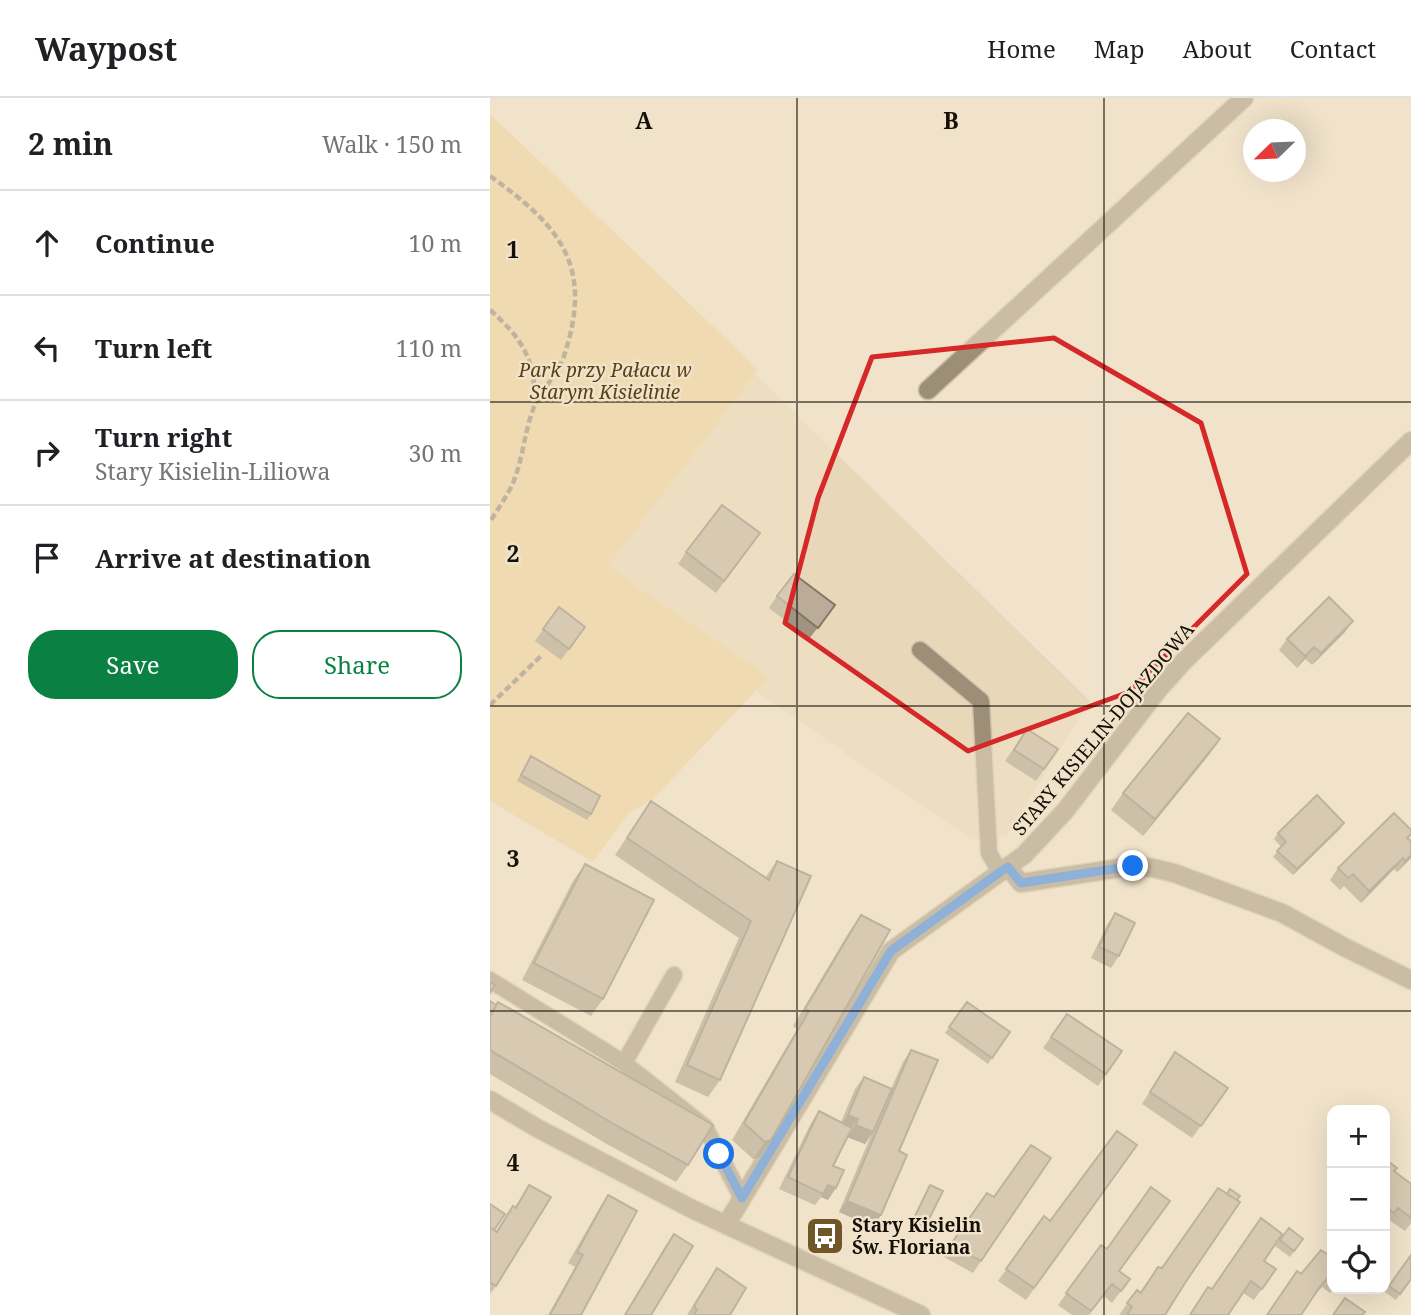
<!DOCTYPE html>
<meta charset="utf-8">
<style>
:root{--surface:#fff;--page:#f2f2f2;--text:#202124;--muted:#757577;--line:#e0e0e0;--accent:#0b8043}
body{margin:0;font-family:"Noto Serif",serif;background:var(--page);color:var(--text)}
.controls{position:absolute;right:21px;bottom:21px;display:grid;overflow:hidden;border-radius:14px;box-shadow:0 7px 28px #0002}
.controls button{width:63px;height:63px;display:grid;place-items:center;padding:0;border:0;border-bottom:2px solid var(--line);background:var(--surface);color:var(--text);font:35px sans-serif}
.compass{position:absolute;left:753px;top:21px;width:63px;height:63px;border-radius:50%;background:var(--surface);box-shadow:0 7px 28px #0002;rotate:247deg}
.stop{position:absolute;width:21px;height:21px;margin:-16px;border:5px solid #1a73e8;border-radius:50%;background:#fff}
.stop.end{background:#1a73e8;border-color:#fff;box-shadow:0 2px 7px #0008}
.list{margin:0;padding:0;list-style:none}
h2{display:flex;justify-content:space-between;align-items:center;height:91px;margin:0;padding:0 28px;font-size:30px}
h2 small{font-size:23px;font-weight:400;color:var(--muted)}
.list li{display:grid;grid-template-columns:46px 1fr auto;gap:21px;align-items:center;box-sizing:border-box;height:105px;padding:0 28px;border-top:2px solid var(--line)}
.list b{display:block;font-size:26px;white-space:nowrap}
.list p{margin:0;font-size:23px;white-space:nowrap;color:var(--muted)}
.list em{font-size:23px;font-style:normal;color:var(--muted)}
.actions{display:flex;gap:14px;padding:21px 28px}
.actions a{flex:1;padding:16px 0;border:2px solid var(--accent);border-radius:28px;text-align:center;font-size:24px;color:var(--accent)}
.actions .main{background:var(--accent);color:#fff}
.icon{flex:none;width:38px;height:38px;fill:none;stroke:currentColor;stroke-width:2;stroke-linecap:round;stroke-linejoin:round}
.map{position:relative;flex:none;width:921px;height:1217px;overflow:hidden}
header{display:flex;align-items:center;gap:42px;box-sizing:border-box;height:98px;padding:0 35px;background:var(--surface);border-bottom:2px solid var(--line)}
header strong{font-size:33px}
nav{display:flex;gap:38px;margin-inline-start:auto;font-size:24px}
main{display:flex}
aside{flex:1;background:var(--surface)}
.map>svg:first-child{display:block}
</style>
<header>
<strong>Waypost</strong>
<nav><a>Home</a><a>Map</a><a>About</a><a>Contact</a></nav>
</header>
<main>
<aside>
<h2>2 min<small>Walk · 150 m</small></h2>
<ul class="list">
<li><svg class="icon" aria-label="ahead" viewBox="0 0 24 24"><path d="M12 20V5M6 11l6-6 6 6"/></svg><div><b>Continue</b></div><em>10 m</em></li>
<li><svg class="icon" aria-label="left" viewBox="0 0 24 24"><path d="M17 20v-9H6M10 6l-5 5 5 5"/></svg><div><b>Turn left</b></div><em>110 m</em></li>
<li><svg class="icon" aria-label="right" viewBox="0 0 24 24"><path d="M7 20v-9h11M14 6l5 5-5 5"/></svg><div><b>Turn right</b><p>Stary Kisielin-Liliowa</p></div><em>30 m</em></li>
<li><svg class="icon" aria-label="arrive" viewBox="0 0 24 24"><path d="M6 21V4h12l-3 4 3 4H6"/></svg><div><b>Arrive at destination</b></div></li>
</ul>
<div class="actions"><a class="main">Save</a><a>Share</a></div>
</aside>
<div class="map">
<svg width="921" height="1217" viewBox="0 0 921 1217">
<rect width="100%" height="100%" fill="#f1e3cb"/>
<path fill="#e9d7b9" d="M 265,276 L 600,603 L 516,739 L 482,742 L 265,593 L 278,579 L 117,468 Z"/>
<path fill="#f0cf94" d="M 0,16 L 267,270 L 265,276 L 118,468 L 279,579 L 163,701 L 138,716 L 103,764 L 0,703 Z"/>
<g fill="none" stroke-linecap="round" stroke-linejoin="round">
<defs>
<path id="service" d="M 430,552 L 491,603 L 499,755 L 510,774
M 0,882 L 134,965 L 215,1029 L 252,1100
M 134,965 L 184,877"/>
<path id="minor" d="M 438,292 L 754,0
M 518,769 L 531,785 L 643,768 L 663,770 L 684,775 L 792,815 L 856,850 L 921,882
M 236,1127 L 401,853 L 534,757 L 575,713 L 668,592 L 693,564 L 921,343"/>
<path id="tertiary" d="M 0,1002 L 47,1030 L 202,1111 L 431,1217"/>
</defs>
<use href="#service" stroke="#cec1ac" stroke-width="19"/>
<use href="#minor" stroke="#cec1ac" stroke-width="21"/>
<use href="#tertiary" stroke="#cec1ac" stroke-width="21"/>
<path stroke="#837a6a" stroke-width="4.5" stroke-dasharray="7 3.5" stroke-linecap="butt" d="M 0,78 C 71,129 104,168 74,258 C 67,277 52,291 44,309 C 34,334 33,363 22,387 C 16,400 7,412 0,424
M 0,212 C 31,239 47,263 44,305
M 0,607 L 53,556"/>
<use href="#service" stroke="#9d8f77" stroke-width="16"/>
<use href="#minor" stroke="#9d8f77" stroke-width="18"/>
<use href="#tertiary" stroke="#9d8f77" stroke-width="18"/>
</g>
<path fill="#a09481" d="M 262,447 L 226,495 L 188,466 L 196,454 Z
M 287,498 L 336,519 L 319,541 L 279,510 Z
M 69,509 L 95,529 L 71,562 L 45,543 Z
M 863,523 L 854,535 L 822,567 L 815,561 L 807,570 L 789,552 L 797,541 Z
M 537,631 L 568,651 L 546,683 L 515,663 Z
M 730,641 L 718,658 L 653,738 L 621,712 L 633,695 Z
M 41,658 L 101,716 L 97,722 L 27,683 Z
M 161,703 L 275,780 L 287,763 L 230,982 L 218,999 L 185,984 L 249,840 L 125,757 Z
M 854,725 L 850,731 L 803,777 L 783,759 L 791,749 L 784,741 L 788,735 Z
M 921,732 L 921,737 L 918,741 L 921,743 L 921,760 L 907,774 L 904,771 L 871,805 L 854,788 L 850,792 L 840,782 L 848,770 Z
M 95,766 L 113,901 L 101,918 L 32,882 L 83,783 Z
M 625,815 L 629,858 L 621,870 L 601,860 L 617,827 Z
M 371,817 L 270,1059 L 263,1061 L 242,1042 L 307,931 L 303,928 L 359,834 Z
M 0,903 L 198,1067 L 186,1084 L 115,1045 L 0,976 Z
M 477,904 L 520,934 L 498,966 L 455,935 Z
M 577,916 L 632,953 L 608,988 L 553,950 Z
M 421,952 L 409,1053 L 391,1117 L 383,1129 L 349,1114 L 382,1035 L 375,1046 L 357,1039 L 343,1068 L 338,1102 L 331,1099 L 325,1107 L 289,1091 L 321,1025 L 329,1013 L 351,1024 L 365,991 L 374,979 L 401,991 L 413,964 Z
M 685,954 L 738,990 L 702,1040 L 652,1006 Z
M 647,1047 L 536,1202 L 508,1183 L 554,1118 L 560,1123 Z
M 561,1060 L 483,1175 L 452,1158 L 497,1095 L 504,1099 Z
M 895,1061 L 904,1073 L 921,1086 L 921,1125 L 915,1133 L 899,1122 L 896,1127 L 895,1126 Z
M 39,1087 L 6,1188 L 0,1196 L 0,1106 L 4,1132 L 6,1133 L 23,1108 L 25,1109 Z
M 440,1087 L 436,1127 L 432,1133 L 420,1126 Z
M 118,1097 L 91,1217 L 58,1217 L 85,1169 L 78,1165 L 110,1109 Z
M 799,1130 L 813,1141 L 800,1159 L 785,1148 Z
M 184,1136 L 161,1217 L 134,1217 L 176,1147 Z
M 611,1147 L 629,1173 L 640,1181 L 622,1205 L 614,1198 L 599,1217 L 582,1217 L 568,1207 Z
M 842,1147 L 842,1156 L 838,1153 Z
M 921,1157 L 921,1181 L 906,1202 L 895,1194 Z
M 842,1160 L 843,1191 L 840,1195 L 832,1189 L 822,1200 L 811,1176 Z
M 774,1163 L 786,1171 L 764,1202 L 753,1195 L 738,1217 L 699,1217 L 718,1189 L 722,1191 Z
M 668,1169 L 695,1185 L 675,1217 L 629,1217 L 647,1192 L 650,1194 Z
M 227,1170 L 240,1217 L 197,1217 L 219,1182 Z"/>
<path fill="#827869" d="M 863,523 L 854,535 L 822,567 L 831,555 Z
M 824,549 L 815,561 L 807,570 L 815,558 Z
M 730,641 L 718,658 L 653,738 L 665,721 Z
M 854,725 L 850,731 L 803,777 L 807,771 Z
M 921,757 L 921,760 L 907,774 L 915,763 Z
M 913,760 L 904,771 L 871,805 L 879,793 Z
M 358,1017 L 368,1021 L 360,1032 L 349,1029 Z
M 366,1027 L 383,1034 L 375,1046 L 357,1039 Z
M 281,1042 L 270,1059 L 263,1061 L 275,1044 Z
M 338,1087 L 346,1090 L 338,1102 L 331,1099 Z
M 357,1103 L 391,1117 L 383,1129 L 349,1114 Z"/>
<path fill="#baac96" stroke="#827869" stroke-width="2" d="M 232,407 L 270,435 L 234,483 L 196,454 Z
M 304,476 L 345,507 L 328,530 L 287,498 Z
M 839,499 L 863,523 L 831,555 L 824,549 L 815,558 L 797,541 Z
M 69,509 L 95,529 L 79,551 L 53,531 Z
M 698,615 L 730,641 L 665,721 L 633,695 Z
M 537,631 L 568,651 L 554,671 L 524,652 Z
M 41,658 L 110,698 L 101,716 L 31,677 Z
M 827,697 L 854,725 L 807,771 L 787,753 L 796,744 L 788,735 Z
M 161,703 L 279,782 L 287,763 L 321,778 L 230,982 L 197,967 L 261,823 L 137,740 Z
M 904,715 L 921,732 L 921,736 L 917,740 L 921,743 L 921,757 L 915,763 L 913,760 L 879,793 L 863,776 L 858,780 L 848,770 Z
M 95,766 L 164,802 L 113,901 L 44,865 Z
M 625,815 L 645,825 L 629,858 L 609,849 Z
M 371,817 L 400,832 L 281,1042 L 275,1044 L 254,1025 L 319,913 L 315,911 Z
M 0,884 L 5,887 L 0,895 Z
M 0,903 L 6,907 L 0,918 Z
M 8,904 L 223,1027 L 198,1067 L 127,1028 L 0,952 L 0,919 Z
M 477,904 L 520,934 L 502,960 L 459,929 Z
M 577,916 L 632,953 L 616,976 L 561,939 Z
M 421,952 L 448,962 L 409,1053 L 417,1057 L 391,1117 L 357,1103 Z
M 685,954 L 738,990 L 711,1028 L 660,994 Z
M 374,979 L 402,991 L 383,1034 L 366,1027 L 368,1021 L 358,1017 Z
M 329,1013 L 362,1030 L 343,1068 L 354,1072 L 346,1090 L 338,1087 L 333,1096 L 298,1079 Z
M 627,1033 L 647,1047 L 544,1190 L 516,1171 L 554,1118 L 560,1123 Z
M 541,1047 L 561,1060 L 491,1163 L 461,1146 L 497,1095 L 504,1099 Z
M 895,1061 L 907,1070 L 904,1073 L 921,1086 L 921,1120 L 908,1110 L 904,1115 L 895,1108 Z
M 39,1087 L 61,1099 L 6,1188 L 0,1184 L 0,1129 L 7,1134 L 23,1108 L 26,1110 Z
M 440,1087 L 453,1093 L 436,1127 L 424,1120 Z
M 661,1089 L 680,1103 L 629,1173 L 640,1181 L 631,1193 L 622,1186 L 601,1213 L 576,1195 L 611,1147 L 617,1151 Z
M 728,1090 L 750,1104 L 695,1185 L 675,1217 L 637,1217 L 642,1209 L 637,1205 L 647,1192 L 651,1195 L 668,1169 L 672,1170 Z
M 740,1091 L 750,1098 L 747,1102 L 737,1096 Z
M 118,1097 L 147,1113 L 91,1217 L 60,1217 L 93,1157 L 87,1154 Z
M 0,1106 L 15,1116 L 4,1132 L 0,1129 Z
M 771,1120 L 792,1136 L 774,1163 L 786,1171 L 772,1191 L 761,1183 L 738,1217 L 700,1217 L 718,1189 L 722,1191 Z
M 799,1130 L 813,1141 L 804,1153 L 790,1142 Z
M 184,1136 L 203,1148 L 161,1217 L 135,1217 Z
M 831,1152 L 842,1160 L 842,1179 L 840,1177 L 829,1190 L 811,1217 L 777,1217 L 807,1173 L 811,1176 Z
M 921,1157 L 921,1181 L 910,1196 L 899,1188 Z
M 227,1170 L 256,1190 L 240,1217 L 204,1217 L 207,1212 L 204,1208 Z
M 855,1200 L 875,1214 L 872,1217 L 843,1217 Z"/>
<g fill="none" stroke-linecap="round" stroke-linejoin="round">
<path stroke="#1a73e8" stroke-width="9" d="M 229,1056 L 252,1100 L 401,853 L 510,774 L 518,769 L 531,785 L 643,768"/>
</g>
<path d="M0 0H921V1217H0ZM 564,240 L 711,325 L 757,476 L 639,594 L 478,653 L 295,525 L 328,400 L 382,259 Z" fill="#f1e3cb" fill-opacity=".55" fill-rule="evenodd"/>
<path fill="none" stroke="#d62828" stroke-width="5" stroke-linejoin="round" d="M 564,240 L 711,325 L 757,476 L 639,594 L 478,653 L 295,525 L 328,400 L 382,259 Z"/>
<path fill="none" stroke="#151108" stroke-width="2" stroke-opacity="0.55" d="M 307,0 L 307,1217M 614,0 L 614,1217M 0,304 L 921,304M 0,608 L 921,608M 0,913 L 921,913"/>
<defs>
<symbol id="bus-square" viewBox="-11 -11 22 22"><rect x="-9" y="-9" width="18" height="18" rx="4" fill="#705728" stroke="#f1e3cb"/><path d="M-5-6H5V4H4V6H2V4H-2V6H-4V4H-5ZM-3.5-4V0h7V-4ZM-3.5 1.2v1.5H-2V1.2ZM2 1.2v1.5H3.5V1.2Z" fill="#fff"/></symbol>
</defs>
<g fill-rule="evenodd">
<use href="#bus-square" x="313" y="1116" width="44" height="44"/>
</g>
<g text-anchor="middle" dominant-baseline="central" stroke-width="5" stroke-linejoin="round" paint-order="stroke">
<g font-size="19" font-style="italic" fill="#584114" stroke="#f1e3cb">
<text x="115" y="272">Park przy Pałacu w<tspan x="115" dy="22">Starym Kisielinie</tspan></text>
</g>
<g font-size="19" fill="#151108" stroke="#f1e3cb">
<text transform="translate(613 631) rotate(-50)">STARY KISIELIN-DOJAZDOWA</text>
</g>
<g font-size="19" font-weight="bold" fill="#151108" stroke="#f1e3cb" text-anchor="start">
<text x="362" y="1127">Stary Kisielin<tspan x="362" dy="22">Św. Floriana</tspan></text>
</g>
</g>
<g font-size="23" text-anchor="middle" font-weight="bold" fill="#151108" stroke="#f1e3cb" stroke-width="5" stroke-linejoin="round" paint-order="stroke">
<text x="154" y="31">A</text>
<text x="461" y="31">B</text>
<text x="23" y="160">1</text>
<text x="23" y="464">2</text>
<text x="23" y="769">3</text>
<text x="23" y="1073">4</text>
</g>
</svg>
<div class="controls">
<button>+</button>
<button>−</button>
<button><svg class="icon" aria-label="locate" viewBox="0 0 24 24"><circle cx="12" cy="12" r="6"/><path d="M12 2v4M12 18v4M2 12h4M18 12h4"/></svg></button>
</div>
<svg class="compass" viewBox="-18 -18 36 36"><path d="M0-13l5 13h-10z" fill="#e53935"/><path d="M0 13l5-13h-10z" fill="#757577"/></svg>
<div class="stop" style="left:229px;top:1056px"></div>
<div class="stop end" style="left:643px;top:768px"></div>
</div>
</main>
